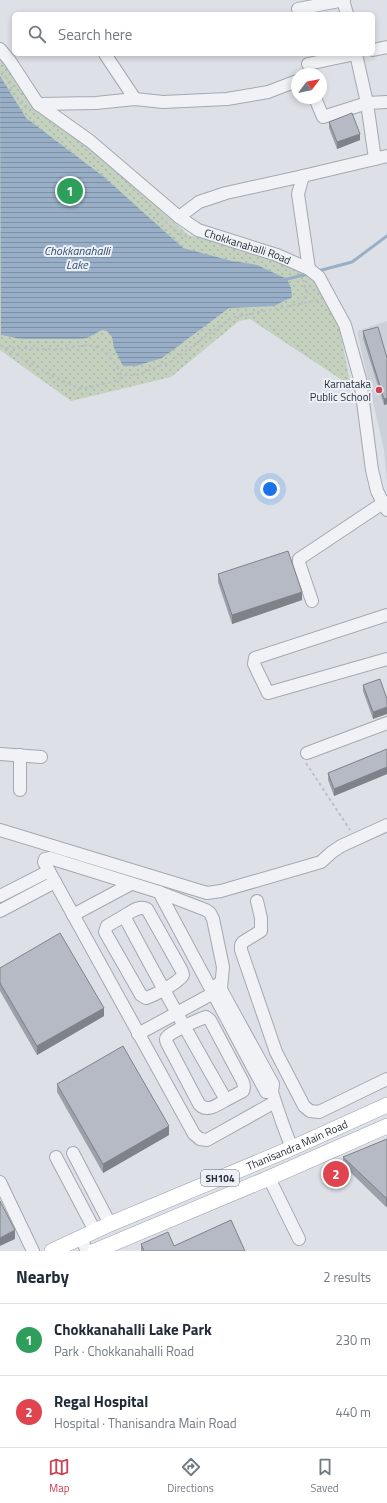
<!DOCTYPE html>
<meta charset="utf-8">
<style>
:root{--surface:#fff;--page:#f2f2f3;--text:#1f2937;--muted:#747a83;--line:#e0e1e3;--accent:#cd4157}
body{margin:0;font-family:"Titillium Web",sans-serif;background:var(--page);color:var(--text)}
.compass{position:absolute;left:291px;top:68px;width:36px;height:36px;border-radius:50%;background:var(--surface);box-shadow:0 2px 6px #0003;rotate:58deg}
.you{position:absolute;left:270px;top:489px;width:14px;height:14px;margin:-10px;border:3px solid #fff;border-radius:50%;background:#1a73e8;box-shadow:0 0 0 6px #1a73e833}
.badge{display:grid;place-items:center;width:26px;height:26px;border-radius:50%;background:var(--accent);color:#fff;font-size:13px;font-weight:700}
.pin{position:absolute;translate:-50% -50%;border:2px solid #fff;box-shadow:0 1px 4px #0006}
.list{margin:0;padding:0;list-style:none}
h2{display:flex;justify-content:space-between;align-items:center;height:52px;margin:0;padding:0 16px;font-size:17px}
h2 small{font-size:13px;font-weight:400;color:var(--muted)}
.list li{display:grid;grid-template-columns:26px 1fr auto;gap:12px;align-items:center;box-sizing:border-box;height:72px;padding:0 16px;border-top:1px solid var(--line)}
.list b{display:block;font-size:15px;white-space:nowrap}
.list p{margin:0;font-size:13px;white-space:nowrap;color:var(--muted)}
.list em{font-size:13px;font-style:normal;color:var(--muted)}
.icon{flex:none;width:22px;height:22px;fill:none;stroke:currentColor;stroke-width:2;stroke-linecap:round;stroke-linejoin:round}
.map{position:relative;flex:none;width:387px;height:1251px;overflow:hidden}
.search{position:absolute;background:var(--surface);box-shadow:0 2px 6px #0003;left:12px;right:12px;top:12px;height:44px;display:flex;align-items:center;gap:10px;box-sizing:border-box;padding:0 14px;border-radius:6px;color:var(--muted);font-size:15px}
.sheet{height:196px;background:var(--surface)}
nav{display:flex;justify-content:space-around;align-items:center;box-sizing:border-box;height:56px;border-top:1px solid var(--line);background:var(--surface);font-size:11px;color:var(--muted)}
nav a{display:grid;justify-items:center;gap:2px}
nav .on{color:var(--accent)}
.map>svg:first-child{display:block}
</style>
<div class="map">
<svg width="387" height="1251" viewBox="0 0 387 1251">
<defs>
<pattern id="park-dots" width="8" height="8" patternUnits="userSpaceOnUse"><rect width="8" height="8" fill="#c3d1be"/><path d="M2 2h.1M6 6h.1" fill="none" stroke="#a8b4a4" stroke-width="1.8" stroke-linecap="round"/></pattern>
<pattern id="water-rules" width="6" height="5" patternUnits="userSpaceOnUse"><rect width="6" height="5" fill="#98afc7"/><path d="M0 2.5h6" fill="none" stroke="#7c8fa3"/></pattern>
</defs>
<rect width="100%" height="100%" fill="#dde1e7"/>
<path fill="#cbd0d9" d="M 387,321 L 387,481 L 384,450 L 357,331 Z"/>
<path fill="url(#park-dots)" d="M 0,54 L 30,104 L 91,147 L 188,235 L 250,250 L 301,270 L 321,288 L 340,331 L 351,386 L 250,319 L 239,321 L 171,377 L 71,401 L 0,350 Z"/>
<path fill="url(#water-rules)" d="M 0,76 L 26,118 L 104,177 L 183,248 L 232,261 L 257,265 L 287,279 L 291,288 L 292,297 L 274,306 L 229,308 L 162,358 L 136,366 L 123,366 L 114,348 L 112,337 L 107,331 L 102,330 L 87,338 L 78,339 L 22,339 L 1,335 Z"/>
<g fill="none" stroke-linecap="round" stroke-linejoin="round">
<path stroke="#98afc7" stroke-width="3" d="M 318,271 L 352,262 L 387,236
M 287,279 L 308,274"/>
<defs>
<g id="minor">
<path d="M 343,0 L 347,14"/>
<path d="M 298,9 L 344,0"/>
<path id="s1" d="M 0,49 L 10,61 L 38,104 L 90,141 L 179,217 L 198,230 L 277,255 L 309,269 L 319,277 L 345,325 L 360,379 L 372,470 L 377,491 L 387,510"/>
<path d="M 373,50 L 387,47"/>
<path d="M 105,54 L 135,99"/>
<path d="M 356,54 L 367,103 L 375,159"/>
<path d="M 308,64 L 355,54"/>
<path d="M 315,98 L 323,117 L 367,103 L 387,102"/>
<path d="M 38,104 L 96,103 L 135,99 L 163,102 L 227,99 L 268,92 L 297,81"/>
<path d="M 179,217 L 199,202 L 226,193 L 303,176"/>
<path d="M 309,269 L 298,194 L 303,176 L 387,156"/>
<path d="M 312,601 L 299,563 L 299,559 L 383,503"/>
<path d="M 387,615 L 255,658 L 254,664 L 268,693 L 387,659"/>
<path d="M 307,753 L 387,723"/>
<path d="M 0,754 L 41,757"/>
<path d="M 20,755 L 20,790"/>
<path d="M 0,830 L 207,893 L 221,891 L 321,862 L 332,852 L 341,846 L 387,825"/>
<path d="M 0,896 L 49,871"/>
<path d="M 257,901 L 261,918 L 261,931 L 243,942 L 241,945 L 241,950 L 276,1052 L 304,1106 L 310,1111 L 319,1112 L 387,1079"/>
<path d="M 0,911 L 55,882"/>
<path d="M 73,915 L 131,884"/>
<path d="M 124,916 C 131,912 139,905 147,909 L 182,971 L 183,975 C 178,983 155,995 146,998 L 141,995 L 105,932 L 107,926 L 124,916 C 157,978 191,1039 226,1100 C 217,1105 207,1113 199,1104 L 167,1043 C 166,1040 165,1039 167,1037 C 171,1032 199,1019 206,1017 L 210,1020 L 243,1082 L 244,1087 L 243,1091 L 226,1100"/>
<path d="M 218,984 L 273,1084 L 272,1092"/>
<path d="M 138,1034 L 221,989 L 223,967 L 213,919 L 210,913 L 206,910 L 159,892"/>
<path d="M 275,1102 L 207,1140 L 200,1139 L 194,1134 L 49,871 L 44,862 L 45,859 L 50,858 L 159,892 L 266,1092 L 272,1092 C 278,1111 284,1129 292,1148"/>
<path d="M 73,1153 L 110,1224"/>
<path d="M 56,1157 L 95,1231"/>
<path d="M 269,1178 L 299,1239"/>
<path d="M 0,1182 L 33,1251"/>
<path d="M 81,1238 L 87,1251"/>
</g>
<g id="major">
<path id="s2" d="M 52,1251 L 110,1224 L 292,1148 L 387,1105"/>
<path d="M 95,1251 L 269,1178 L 387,1126"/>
</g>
</defs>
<use href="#minor" stroke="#a3a8b1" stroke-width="14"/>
<use href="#major" stroke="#9da6b3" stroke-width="16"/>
<path stroke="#bcbfc5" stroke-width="2" stroke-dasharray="3 3" stroke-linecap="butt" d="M 2,71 L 20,103 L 27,109
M 156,214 L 177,232 L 189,238
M 301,304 L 307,293 L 303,280
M 0,345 L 58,379 L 82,389 L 115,381 L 126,375 L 137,375 L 172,361 L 231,318 L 318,300
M 6,348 C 25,347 44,350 63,349 C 74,348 85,343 97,347 C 109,351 116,366 123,377
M 306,763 L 350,830"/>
<use href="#minor" stroke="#f0f2f5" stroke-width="12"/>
<use href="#major" stroke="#fff" stroke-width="15"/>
</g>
<path fill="#9ca0a9" d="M 329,122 L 360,140 L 337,149 L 329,128 Z
M 363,331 L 387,358 L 387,404 L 384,405 L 363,338 Z
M 218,574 L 302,600 L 232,624 L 218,582 Z
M 380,679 L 373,719 L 363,691 L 363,685 Z
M 387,749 L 387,774 L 334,796 L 328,780 L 328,773 Z
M 0,968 L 104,1016 L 37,1055 L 0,991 Z
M 57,1084 L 169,1135 L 103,1173 L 57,1092 Z
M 387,1139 L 387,1206 L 386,1207 L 343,1165 L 343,1157 Z
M 141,1244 L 174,1246 L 245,1251 L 141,1251 Z"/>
<path fill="#7f8289" d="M 360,134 L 360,140 L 337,149 L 337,142 Z
M 387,398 L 387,404 L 384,405 L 384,399 Z
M 302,592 L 302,600 L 232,624 L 232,615 Z
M 387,707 L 387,714 L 373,719 L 373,712 Z
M 387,767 L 387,774 L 334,796 L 334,789 Z
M 104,1008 L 104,1016 L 37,1055 L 37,1046 Z
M 169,1126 L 169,1135 L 103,1173 L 103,1164 Z
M 386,1198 L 387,1198 L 387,1206 L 386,1207 Z
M 15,1230 L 15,1239 L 0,1246 L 0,1238 Z"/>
<path fill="#b5bac4" stroke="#7f8289" d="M 352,113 L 360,134 L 337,142 L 329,122 Z
M 378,327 L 387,358 L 387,398 L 384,399 L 363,331 Z
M 288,551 L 302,592 L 232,615 L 218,574 Z
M 380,679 L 387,699 L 387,707 L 373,712 L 363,685 Z
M 387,749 L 387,767 L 334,789 L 328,773 Z
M 60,933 L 104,1008 L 37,1046 L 0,983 L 0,968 Z
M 123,1046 L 169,1126 L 103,1164 L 57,1084 Z
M 387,1139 L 387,1198 L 386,1198 L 343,1157 Z
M 0,1201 L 15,1230 L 0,1238 Z
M 231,1220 L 245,1251 L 144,1251 L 141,1244 L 168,1232 L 174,1246 Z"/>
<circle fill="#cd4157" stroke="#edf0f5" stroke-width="1.5" cx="379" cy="390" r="4"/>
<g text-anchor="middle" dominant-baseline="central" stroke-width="4" stroke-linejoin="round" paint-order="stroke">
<rect fill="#edf0f5" stroke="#626975" stroke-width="1" x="201" y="1170" width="38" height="16" rx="3"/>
<g font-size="10" font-weight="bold" fill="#272f3e">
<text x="220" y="1178">SH104</text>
</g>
<g font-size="11" fill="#272f3e" stroke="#edf0f5">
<text stroke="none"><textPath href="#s1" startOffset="323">Chokkanahalli Road</textPath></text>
<text stroke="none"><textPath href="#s2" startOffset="267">Thanisandra Main Road</textPath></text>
</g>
<g font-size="11" fill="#272f3e" stroke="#edf0f5" text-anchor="end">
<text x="371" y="384">Karnataka<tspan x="371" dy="13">Public School</tspan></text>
</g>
<g font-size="12" font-style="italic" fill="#314e71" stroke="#edf0f5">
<text x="77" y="250">Chokkanahalli<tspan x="77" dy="14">Lake</tspan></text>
</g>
</g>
</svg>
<svg class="compass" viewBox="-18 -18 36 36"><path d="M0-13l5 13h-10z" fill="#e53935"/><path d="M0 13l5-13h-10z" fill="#747a83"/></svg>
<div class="you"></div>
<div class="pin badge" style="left:70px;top:191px;background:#2e9e5b">1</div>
<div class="pin badge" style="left:336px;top:1174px;background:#e0444e">2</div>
<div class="search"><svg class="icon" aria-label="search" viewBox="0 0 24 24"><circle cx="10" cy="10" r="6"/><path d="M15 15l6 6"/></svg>Search here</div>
</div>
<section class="sheet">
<h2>Nearby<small>2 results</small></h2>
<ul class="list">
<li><span class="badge" style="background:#2e9e5b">1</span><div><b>Chokkanahalli Lake Park</b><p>Park · Chokkanahalli Road</p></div><em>230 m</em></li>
<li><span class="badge" style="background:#e0444e">2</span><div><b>Regal Hospital</b><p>Hospital · Thanisandra Main Road</p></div><em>440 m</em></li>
</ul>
</section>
<nav>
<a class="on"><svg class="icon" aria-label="map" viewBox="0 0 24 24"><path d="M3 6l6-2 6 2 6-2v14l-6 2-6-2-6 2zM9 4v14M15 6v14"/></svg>Map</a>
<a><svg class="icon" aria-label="directions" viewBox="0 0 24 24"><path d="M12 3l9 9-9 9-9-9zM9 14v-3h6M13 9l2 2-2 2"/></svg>Directions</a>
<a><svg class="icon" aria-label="saved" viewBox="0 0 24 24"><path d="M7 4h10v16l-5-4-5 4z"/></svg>Saved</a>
</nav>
